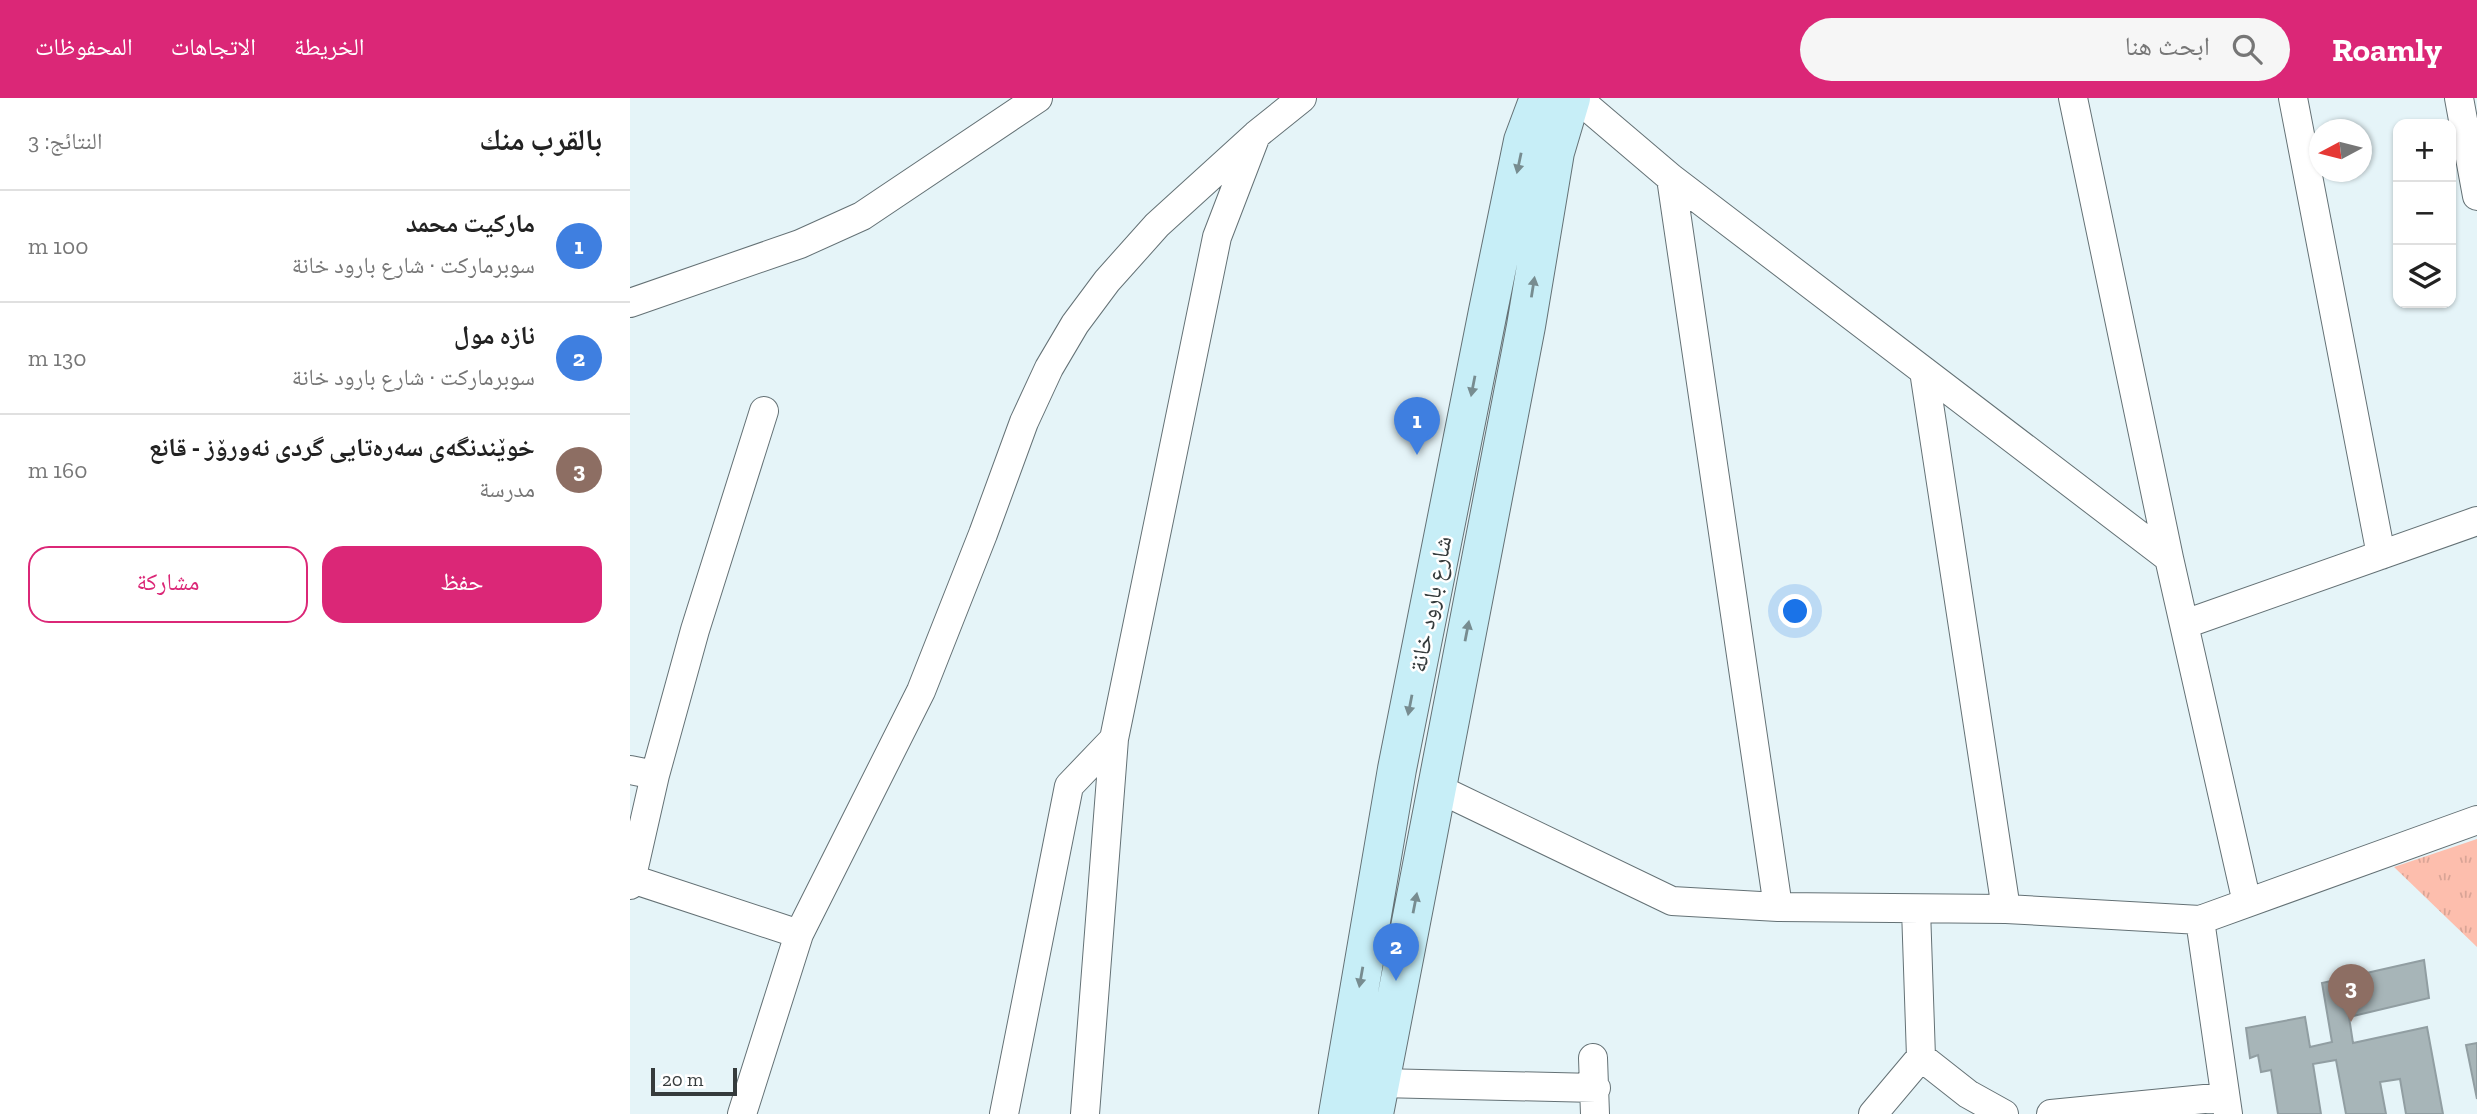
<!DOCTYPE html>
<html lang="ar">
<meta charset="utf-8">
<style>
:root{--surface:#fff;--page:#f6f6f6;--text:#222;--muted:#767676;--line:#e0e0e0;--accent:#db2777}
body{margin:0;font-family:"Zilla Slab","Noto Naskh Arabic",serif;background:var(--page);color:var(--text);direction:rtl}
.controls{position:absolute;right:21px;top:21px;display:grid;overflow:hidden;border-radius:14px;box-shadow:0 2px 5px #0004}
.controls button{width:63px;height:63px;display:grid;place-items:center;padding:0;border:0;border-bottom:2px solid var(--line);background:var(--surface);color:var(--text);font:35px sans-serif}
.compass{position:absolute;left:1679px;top:21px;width:63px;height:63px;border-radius:50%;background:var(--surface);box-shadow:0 2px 5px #0004;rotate:263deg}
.scale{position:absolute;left:21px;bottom:18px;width:86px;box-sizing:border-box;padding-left:7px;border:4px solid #353b3c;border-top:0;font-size:19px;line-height:24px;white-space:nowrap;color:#353b3c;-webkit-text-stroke:5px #fff;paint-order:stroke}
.you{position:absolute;left:1166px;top:514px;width:24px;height:24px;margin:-18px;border:5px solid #fff;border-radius:50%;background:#1a73e8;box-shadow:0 0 0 10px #1a73e833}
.badge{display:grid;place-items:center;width:46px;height:46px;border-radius:50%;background:var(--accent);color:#fff;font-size:23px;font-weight:700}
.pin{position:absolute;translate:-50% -58px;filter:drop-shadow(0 2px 4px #0008)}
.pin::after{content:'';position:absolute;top:37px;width:24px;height:21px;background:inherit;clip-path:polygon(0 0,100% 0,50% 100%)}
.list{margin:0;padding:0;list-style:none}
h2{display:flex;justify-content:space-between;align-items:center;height:91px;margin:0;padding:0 28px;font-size:30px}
h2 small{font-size:23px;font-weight:400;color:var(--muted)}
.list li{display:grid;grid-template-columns:46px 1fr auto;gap:21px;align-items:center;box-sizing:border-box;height:112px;padding:0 28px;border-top:2px solid var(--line)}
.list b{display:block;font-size:26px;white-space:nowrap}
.list p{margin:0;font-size:23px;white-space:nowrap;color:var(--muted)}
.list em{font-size:23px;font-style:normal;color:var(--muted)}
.actions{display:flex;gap:14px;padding:21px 28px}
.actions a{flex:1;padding:16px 0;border:2px solid var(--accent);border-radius:21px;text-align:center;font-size:24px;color:var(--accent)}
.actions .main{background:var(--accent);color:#fff}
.icon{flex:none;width:38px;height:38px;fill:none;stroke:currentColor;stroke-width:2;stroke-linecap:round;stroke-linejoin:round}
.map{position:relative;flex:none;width:1847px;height:1016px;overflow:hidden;direction:ltr}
header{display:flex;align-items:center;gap:42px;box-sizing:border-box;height:98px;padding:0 35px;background:var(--accent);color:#fff}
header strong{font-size:33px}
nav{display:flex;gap:38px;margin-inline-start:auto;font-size:24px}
.search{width:490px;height:63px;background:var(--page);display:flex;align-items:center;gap:18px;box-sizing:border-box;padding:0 24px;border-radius:38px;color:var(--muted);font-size:26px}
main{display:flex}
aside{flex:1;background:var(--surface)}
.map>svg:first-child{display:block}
</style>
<header>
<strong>Roamly</strong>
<div class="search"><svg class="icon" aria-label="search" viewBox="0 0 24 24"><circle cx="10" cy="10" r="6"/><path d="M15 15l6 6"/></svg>ابحث هنا</div>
<nav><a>الخريطة</a><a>الاتجاهات</a><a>المحفوظات</a></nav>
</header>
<main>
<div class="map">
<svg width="1847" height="1016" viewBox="0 0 1847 1016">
<defs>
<pattern id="grass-tufts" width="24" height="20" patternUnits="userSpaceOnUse" patternTransform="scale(1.75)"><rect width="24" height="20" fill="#fdbead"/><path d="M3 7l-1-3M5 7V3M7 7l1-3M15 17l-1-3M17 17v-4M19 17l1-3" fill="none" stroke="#d9a496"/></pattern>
</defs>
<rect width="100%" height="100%" fill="#e5f4f8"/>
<path fill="url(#grass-tufts)" d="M 1847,741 L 1847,849 L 1764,769 Z"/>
<path fill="#a7b5b8" stroke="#919ea2" stroke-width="2" d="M 1794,862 L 1799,900 L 1719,919 L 1723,945 L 1797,929 L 1813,1016 L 1776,1016 L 1770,981 L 1750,984 L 1756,1016 L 1716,1016 L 1706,962 L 1683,966 L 1691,1016 L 1648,1016 L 1641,972 L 1631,974 L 1628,957 L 1620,960 L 1616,930 L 1675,919 L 1680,949 L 1702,944 L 1692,885 Z
M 1847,945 L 1847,1001 L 1836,947 Z
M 1847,945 L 1847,1001 L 1836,947 Z"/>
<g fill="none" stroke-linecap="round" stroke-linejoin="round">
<defs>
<path id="minor" d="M 947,0 L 1041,80 L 1539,460
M 1443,0 L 1539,460 L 1617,805
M 1663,0 L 1751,457
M 1829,0 L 1847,98
M 1041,80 L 1148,809
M 0,205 L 170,146 L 232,118 L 408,0
M 1294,273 L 1376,811
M 1555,526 L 1847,423
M 0,672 L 25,677
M 807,690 L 1042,803 L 1148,809 L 1376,811 L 1570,822 L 1847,722
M 2,781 L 169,836
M 0,787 L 25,677 L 65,532 L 134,313
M 1570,822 L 1598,1016
M 1291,959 L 1338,996 L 1374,1016
M 963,960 L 965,1016
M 750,985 L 966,990
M 112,1016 L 169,836 L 291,593 L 353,436 L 394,324 L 419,270 L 445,226 L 477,183 L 527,127 L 626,37 L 672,0
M 374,1016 L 439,688 L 484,641
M 455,1016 L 484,641 L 587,139 L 625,40
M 1243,1016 L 1291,959 L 1286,811
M 1421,1016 L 1595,999"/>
<path id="secondary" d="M 708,1016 L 767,671 L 858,213 L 893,43 L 909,0
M 744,1016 L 896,228 L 925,54 L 941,0"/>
</defs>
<use href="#minor" stroke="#647175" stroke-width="30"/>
<use href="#secondary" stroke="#647175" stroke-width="40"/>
<use href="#minor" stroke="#fff" stroke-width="28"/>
<use href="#secondary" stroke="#c7eef7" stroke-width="38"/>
</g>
<defs><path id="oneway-solid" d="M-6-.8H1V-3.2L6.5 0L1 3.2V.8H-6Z" transform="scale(1.75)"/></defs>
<g fill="#778c90">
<use href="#oneway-solid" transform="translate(889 65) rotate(102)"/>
<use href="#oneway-solid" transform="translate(903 189) rotate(-81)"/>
<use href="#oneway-solid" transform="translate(843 288) rotate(101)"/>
<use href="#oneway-solid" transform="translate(837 533) rotate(-79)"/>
<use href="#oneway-solid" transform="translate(780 607) rotate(101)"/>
<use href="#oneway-solid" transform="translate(785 805) rotate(-79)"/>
<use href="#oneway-solid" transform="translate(731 879) rotate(100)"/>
</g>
<g text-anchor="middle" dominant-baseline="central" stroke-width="5" stroke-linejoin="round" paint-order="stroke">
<g font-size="24" fill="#353b3c" stroke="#fff">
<text transform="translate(800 506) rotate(-79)">شارع بارود خانة</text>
</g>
</g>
</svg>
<div class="controls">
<button>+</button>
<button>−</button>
<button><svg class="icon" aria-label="layers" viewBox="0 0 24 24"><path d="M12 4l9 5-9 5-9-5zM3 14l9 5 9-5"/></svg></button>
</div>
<svg class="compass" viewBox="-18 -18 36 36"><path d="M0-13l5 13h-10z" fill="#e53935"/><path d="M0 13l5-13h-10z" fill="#767676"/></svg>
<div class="scale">20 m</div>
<div class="you"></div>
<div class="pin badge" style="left:787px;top:357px;background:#3f7fe0">1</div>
<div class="pin badge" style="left:766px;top:883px;background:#3f7fe0">2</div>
<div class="pin badge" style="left:1721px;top:924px;background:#8d6e63">3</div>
</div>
<aside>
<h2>بالقرب منك<small>النتائج: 3</small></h2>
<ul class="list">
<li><span class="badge" style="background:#3f7fe0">1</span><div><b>ماركيت محمد</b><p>سوبرماركت · شارع بارود خانة</p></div><em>100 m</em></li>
<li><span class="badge" style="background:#3f7fe0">2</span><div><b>نازه مول</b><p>سوبرماركت · شارع بارود خانة</p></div><em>130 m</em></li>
<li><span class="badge" style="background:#8d6e63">3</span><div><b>خوێندنگەی سەرەتایی گردی نەورۆز - قانع</b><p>مدرسة</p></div><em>160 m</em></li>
</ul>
<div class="actions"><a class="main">حفظ</a><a>مشاركة</a></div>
</aside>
</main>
